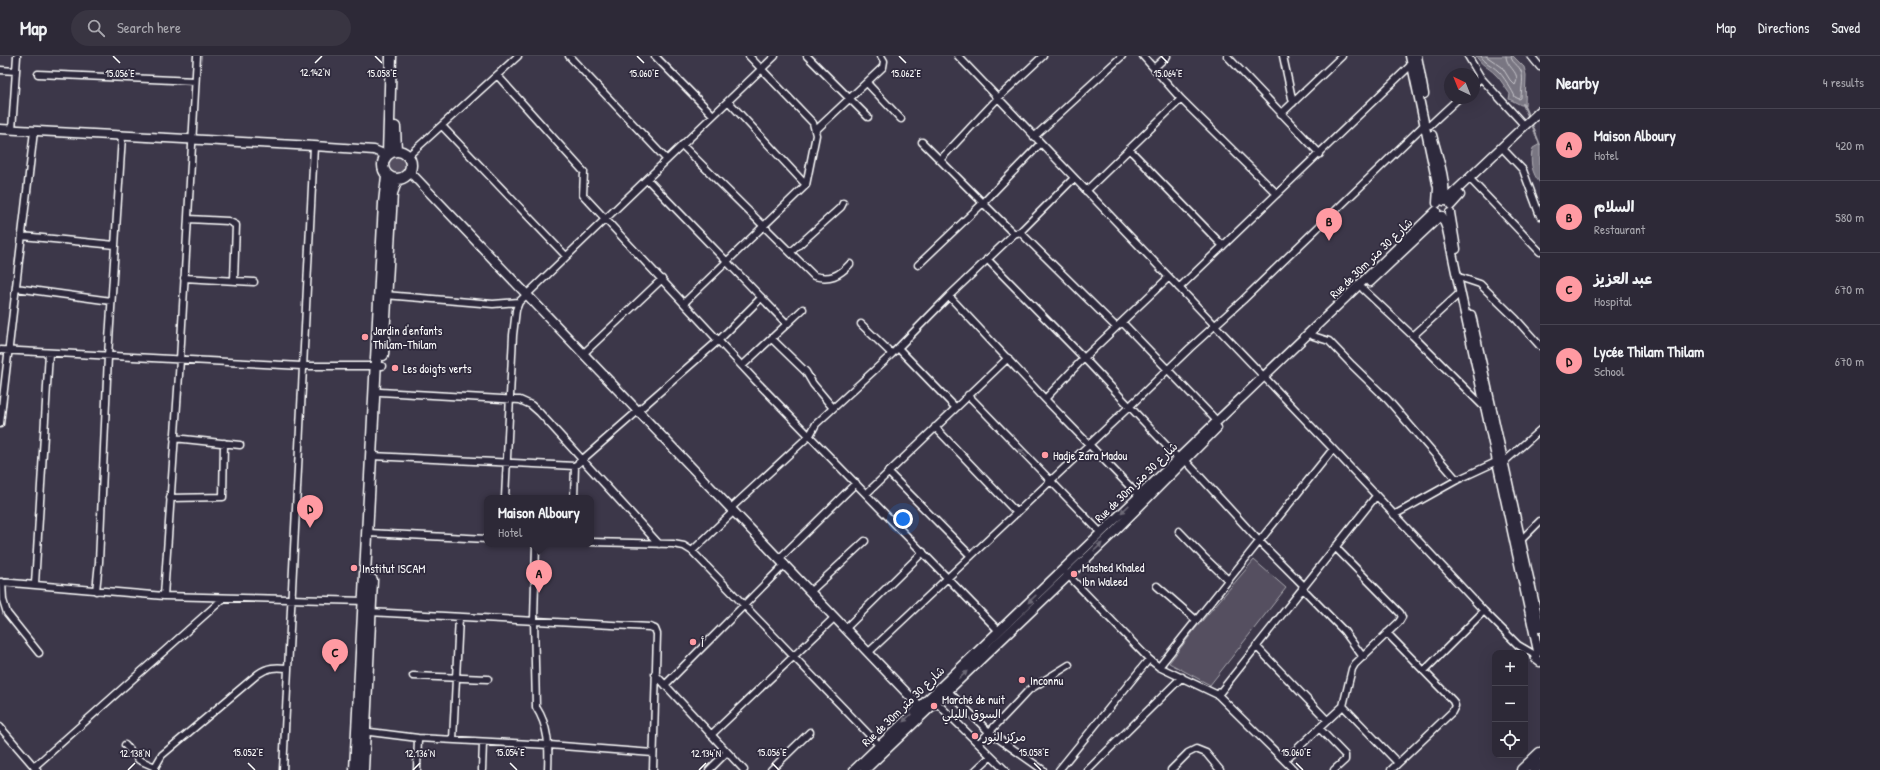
<!DOCTYPE html>
<meta charset="utf-8">
<style>
:root{--surface:#2d2937;--page:#393542;--text:#f1f3f6;--muted:#a7a6ad;--line:#484552;--accent:#ff9aa2}
body{margin:0;font-family:"Patrick Hand","Playpen Sans Arabic",sans-serif;background:var(--page);color:var(--text)}
.controls{position:absolute;right:12px;bottom:12px;display:grid;overflow:hidden;border-radius:8px;box-shadow:0 4px 16px #0002}
.controls button{width:36px;height:36px;display:grid;place-items:center;padding:0;border:0;border-bottom:1px solid var(--line);background:var(--surface);color:var(--text);font:20px sans-serif}
.compass{position:absolute;left:1444px;top:12px;width:36px;height:36px;border-radius:50%;background:var(--surface);box-shadow:0 4px 16px #0002;rotate:317deg}
.you{position:absolute;left:903px;top:463px;width:14px;height:14px;margin:-10px;border:3px solid #fff;border-radius:50%;background:#1a73e8;box-shadow:0 0 0 6px #1a73e833}
.badge{display:grid;place-items:center;width:26px;height:26px;border-radius:50%;background:var(--accent);color:#111;font-size:13px;font-weight:700}
.pin{position:absolute;translate:-50% -33px;filter:drop-shadow(0 1px 2px #0008)}
.pin::after{content:'';position:absolute;top:21px;width:14px;height:12px;background:inherit;clip-path:polygon(0 0,100% 0,50% 100%)}
.popup{position:absolute;left:484px;top:439px;width:110px;height:52px;box-sizing:border-box;display:grid;place-content:center;border-radius:8px;background:var(--surface);filter:drop-shadow(0 1px 3px #0005);font-size:13px;white-space:nowrap;color:var(--muted)}
.popup b{font-size:15px;color:var(--text)}
.popup::after{content:'';position:absolute;left:50%;top:100%;margin-left:-8px;border:8px solid transparent;border-top-color:var(--surface)}
.list{margin:0;padding:0;list-style:none}
h2{display:flex;justify-content:space-between;align-items:center;height:52px;margin:0;padding:0 16px;font-size:17px}
h2 small{font-size:13px;font-weight:400;color:var(--muted)}
.list li{display:grid;grid-template-columns:26px 1fr auto;gap:12px;align-items:center;box-sizing:border-box;height:72px;padding:0 16px;border-top:1px solid var(--line)}
.list b{display:block;font-size:15px;white-space:nowrap}
.list p{margin:0;font-size:13px;white-space:nowrap;color:var(--muted)}
.list em{font-size:13px;font-style:normal;color:var(--muted)}
.icon{flex:none;width:22px;height:22px;fill:none;stroke:currentColor;stroke-width:2;stroke-linecap:round;stroke-linejoin:round}
.map{position:relative;flex:none;width:1540px;height:714px;overflow:hidden}
header{display:flex;align-items:center;gap:24px;box-sizing:border-box;height:56px;padding:0 20px;background:var(--surface);border-bottom:1px solid var(--line)}
header strong{font-size:19px}
nav{display:flex;gap:22px;margin-inline-start:auto;font-size:14px}
.search{width:280px;height:36px;background:var(--page);display:flex;align-items:center;gap:10px;box-sizing:border-box;padding:0 14px;border-radius:22px;color:var(--muted);font-size:15px}
main{display:flex}
aside{flex:1;background:var(--surface)}
.map>svg:first-child{display:block}
</style>
<header>
<strong>Map</strong>
<div class="search"><svg class="icon" aria-label="search" viewBox="0 0 24 24"><circle cx="10" cy="10" r="6"/><path d="M15 15l6 6"/></svg>Search here</div>
<nav><a>Map</a><a>Directions</a><a>Saved</a></nav>
</header>
<main>
<div class="map">
<svg width="1540" height="714" viewBox="0 0 1540 714">
<rect width="100%" height="100%" fill="#3c3749"/>
<filter id="ink" filterUnits="userSpaceOnUse"><feTurbulence type="fractalNoise" baseFrequency=".025" numOctaves="2"/><feDisplacementMap in="SourceGraphic" scale="8" xChannelSelector="R" yChannelSelector="G"/><feConvolveMatrix kernelMatrix="1 2 1 2 8 2 1 2 1" color-interpolation-filters="sRGB"/></filter>
<g filter="url(#ink)">
<path fill="#555060" stroke="#aaa8b0" d="M387 109a10 10 0 1 1 20 0a10 10 0 1 1-20 0Z
M 1254,504 L 1286,532 L 1210,629 L 1169,607 L 1196,572 Z"/>
<path fill="#797682" stroke="#afadb4" d="M 1476,0 L 1513,0 L 1524,11 L 1526,19 L 1525,49 L 1521,49 L 1509,43 L 1510,38 C 1505,32 1501,23 1495,18 C 1488,11 1481,9 1476,0 Z
M 1540,88 L 1540,127 C 1532,118 1529,104 1533,92 Z"/>
<g fill="none" stroke-linecap="round" stroke-linejoin="round">
<path stroke="#c9c8cd" stroke-width="1" d="M 1481,0 C 1484,7 1492,9 1498,15 C 1502,18 1514,37 1515,41 L 1519,43 L 1521,42 C 1521,33 1525,20 1520,13 C 1517,8 1511,6 1511,0
M 1486,0 L 1502,11 L 1510,24 L 1515,29 C 1522,16 1506,12 1506,0"/>
<path stroke="#afadb4" stroke-width="2" d="M 1523,48 L 1529,62
M 1531,66 L 1540,89"/>
<defs>
<path id="minor" d="M 569,0 L 667,104
M 655,0 L 713,59
M 807,0 L 868,61
M 958,0 L 1333,393 L 1484,555 L 1518,589 L 1535,599
M 1143,0 L 1181,43 L 1277,138
M 1227,0 L 1320,98
M 1283,0 L 1293,47
M 1468,0 L 1481,22 L 1525,70
M 1531,0 L 1540,11
M 1154,12 L 1167,0
M 0,14 L 16,15
M 38,18 L 195,25
M 497,19 L 584,116 L 583,139 L 755,324 L 999,575
M 867,27 L 901,63
M 1474,28 L 1481,22
M 728,45 L 806,129
M 1281,58 L 1342,0
M 1430,69 L 1459,42
M 442,70 L 566,200
M 12,74 L 17,0
M 816,74 L 883,11 L 884,5 L 881,0
M 1034,81 L 1122,0
M 922,86 L 1014,178
M 682,89 L 814,220 C 830,224 839,220 850,208
M 1129,93 L 1223,190
M 1505,95 L 1523,114 L 1540,160
M 408,100 L 518,0
M 940,104 L 998,42 L 1043,0
M 647,123 L 787,268
M 1473,126 L 1540,196
M 1086,135 L 1181,43
M 188,163 L 228,165 L 236,169 L 234,224
M 1020,176 L 1116,271
M 22,180 L 115,189
M 791,196 L 841,151 L 843,147
M 987,203 L 1084,302 L 1178,402
M 918,209 L 983,147 L 1040,88
M 184,222 L 254,226
M 1462,222 L 1480,228 L 1516,263 L 1540,290
M 16,232 L 111,245
M 1179,232 L 1412,8
M 1363,233 L 1413,280 L 1485,352
M 385,239 L 493,248 L 519,246
M 949,240 L 1045,343 L 1139,440
M 684,247 L 806,129 L 816,79 L 813,67 L 749,0
M 1122,266 L 1217,365
M 861,268 L 892,298
M 1313,280 L 1329,285 L 1352,309 L 1388,344 L 1457,424
M 1413,280 L 1461,236
M 772,283 L 806,316 L 813,328 L 833,352
M 898,292 L 955,351
M 0,294 L 302,310 L 382,310
M 583,298 L 662,223
M 742,310 L 803,253
M 380,336 L 520,344 L 531,349 L 539,356 L 659,488
M 968,339 L 1101,477
M 1045,343 L 1084,302 L 1169,221
M 0,368 L 34,75
M 935,371 L 1017,457
M 174,382 L 240,389
M 372,400 L 575,410 L 719,284 L 761,242
M 1185,404 L 1259,485 L 1304,530
M 1504,406 L 1540,374
M 888,416 L 971,500
M 866,438 L 1008,302
M 170,442 L 223,441 L 224,387
M 505,442 L 513,279 L 516,254 L 519,246 L 775,0
M 574,442 L 575,410
M 731,452 L 810,379 L 816,368 L 892,298 L 949,240 L 1014,178 L 1020,176 L 1074,122
M 1394,459 L 1457,424 L 1498,405
M 1179,475 L 1205,502 L 1228,524
M 368,477 L 487,483
M 1521,484 L 1540,465
M 591,486 L 673,488 L 684,490 L 692,495 L 879,689
M 536,488 L 534,564 L 536,651 C 549,671 549,691 548,714
M 692,495 L 734,455
M 779,503 L 856,427
M 1066,517 L 1149,603 L 1159,611 L 1218,639 L 1294,714
M 0,526 L 164,540 L 366,545
M 2,526 L 3,544 L 7,557 L 39,597
M 35,528 L 49,297
M 1157,530 L 1196,564
M 1302,532 L 1344,575 L 1363,601
M 96,535 L 99,506 L 108,300 L 122,80
M 811,535 L 865,485
M 164,540 L 180,304 L 197,0
M 369,556 L 650,571 L 655,573 L 657,578 L 653,714
M 846,572 L 923,496
M 1387,577 L 1453,645 L 1455,650 L 1452,656 L 1391,714
M 1256,590 L 1327,664
M 869,596 L 1129,351 L 1190,292 L 1243,244 L 1425,68
M 1159,611 L 1333,393
M 1424,615 L 1484,555
M 655,618 L 744,714
M 413,620 L 488,623
M 665,629 L 785,508
M 945,632 L 989,676 L 1043,714
M 1218,639 L 1376,440
M 935,645 L 1005,714
M 1343,650 L 1398,707
M 0,671 L 37,714
M 1319,672 L 1345,699 L 1345,704 L 1334,714
M 362,675 L 418,682 L 549,689 L 653,697
M 711,679 L 835,561
M 453,684 L 459,561
M 979,687 L 1029,634 L 1069,609
M 125,689 L 139,704 L 155,711
M 1285,704 L 1343,650 L 1352,613 L 1355,608 L 1399,566 L 1402,561 L 1400,557 L 1335,491
M 34,711 L 224,542
M 155,714 L 155,711 L 162,699 L 258,618 C 268,611 275,611 287,612
M 283,714 L 314,90
M 417,714 L 418,682
M 482,714 L 483,687
M 709,714 L 727,696
M 771,714 L 810,676
M 976,714 L 991,700
M 1059,714 L 1149,603
M 1088,714 L 1182,621
M 1171,714 L 1188,697 L 1196,693 L 1206,697 L 1220,714"/>
<path id="tertiary" d="M 1410,0 L 1438,132 L 1437,147
M 1417,0 L 1424,38
M 0,73 L 314,90 L 374,94 L 386,99
M 1432,79 C 1437,98 1447,126 1444,145
M 409,115 L 922,653
M 1445,145 L 1540,55
M 1451,149 L 1460,139
M 1450,157 L 1456,193
M 1442,160 L 1447,173 L 1456,216 L 1538,595
M 1370,226 L 1440,160
M 1471,259 L 1540,572
M 1540,594 L 1535,599 L 1536,603 L 1540,606
M 854,714 L 1436,155
M 865,714 L 1111,479 L 1217,372"/>
<path id="primary" d="M 395,71 L 396,95
M383 109a14 14 0 1 1 28 0a14 14 0 1 1-28 0Z
M 388,98 L 391,0
M 383,299 L 392,137 L 397,123
M 355,714 L 384,147 L 387,120
M 363,714 L 372,524
M 1522,714 L 1540,697
M 1534,714 L 1540,709"/>
</defs>
<use href="#minor" stroke="#fff" stroke-width="9"/>
<use href="#tertiary" stroke="#fff" stroke-width="11"/>
<use href="#primary" stroke="#fff" stroke-width="13"/>
<use href="#minor" stroke="#2f2a3d" stroke-width="6"/>
<use href="#tertiary" stroke="#2f2a3d" stroke-width="8"/>
<use href="#primary" stroke="#2f2a3d" stroke-width="10"/>
</g>
<defs><path id="oneway-solid" d="M-6-.8H1V-3.2L6.5 0L1 3.2V.8H-6Z"/></defs>
<g fill="#6d6a77">
<use href="#oneway-solid" transform="translate(1023 397) rotate(-134)"/>
<use href="#oneway-solid" transform="translate(1125 453) rotate(136)"/>
<use href="#oneway-solid" transform="translate(1098 491) rotate(-43)"/>
<use href="#oneway-solid" transform="translate(1032 543) rotate(136)"/>
<use href="#oneway-solid" transform="translate(963 619) rotate(-43)"/>
<use href="#oneway-solid" transform="translate(907 662) rotate(136)"/>
</g>
</g>
<path fill="none" stroke="#fff" stroke-width="1.5" d="M 113,0 L 120,7M 375,0 L 382,7M 637,0 L 644,7M 899,0 L 906,7M 1161,0 L 1168,7M 315,7 L 322,0M 248,707 L 255,714M 510,707 L 517,714M 772,707 L 779,714M 1034,707 L 1041,714M 1296,707 L 1303,714M 128,714 L 135,707M 413,714 L 420,707M 699,714 L 706,707"/>
<g fill="#ff9aa2" stroke="#2f2a3d" stroke-width="1.5">
<circle cx="365" cy="281" r="4"/>
<circle cx="395" cy="312" r="4"/>
<circle cx="1045" cy="399" r="4"/>
<circle cx="354" cy="512" r="4"/>
<circle cx="1074" cy="518" r="4"/>
<circle cx="693" cy="586" r="4"/>
<circle cx="1022" cy="624" r="4"/>
<circle cx="934" cy="650" r="4"/>
<circle cx="975" cy="680" r="4"/>
</g>
<g text-anchor="middle" dominant-baseline="central" stroke-width="3.5" stroke-linejoin="round" paint-order="stroke">
<g font-size="12" fill="#fff" stroke="#2f2a3d">
<text transform="translate(1371 202) rotate(-44)">Rue de 30m شارع 30 متر</text>
<text transform="translate(1136 426) rotate(-44)">Rue de 30m شارع 30 متر</text>
<text transform="translate(903 650) rotate(-44)">Rue de 30m شارع 30 متر</text>
</g>
<g font-size="12" fill="#fff" stroke="#2f2a3d" text-anchor="start">
<text x="373" y="274">Jardin d'enfants<tspan x="373" dy="14">Thilam-Thilam</tspan></text>
<text x="403" y="312">Les doigts verts</text>
<text x="1053" y="399">Hadje Zara Madou</text>
<text x="1082" y="511">Mashed Khaled<tspan x="1082" dy="14">Ibn Waleed</tspan></text>
<text x="362" y="512">Institut ISCAM</text>
<text x="701" y="586">أ</text>
<text x="1030" y="624">Inconnu</text>
<text x="942" y="643">Marché de nuit<tspan x="942" dy="14">السوق الليلي</tspan></text>
<text x="983" y="680">مركز النور</text>
</g>
</g>
<g font-size="10" text-anchor="middle" fill="#fff" stroke="#2f2a3d" stroke-width="3.5" stroke-linejoin="round" paint-order="stroke">
<text x="315" y="20">12.142°N</text>
<text x="120" y="21">15.056°E</text>
<text x="382" y="21">15.058°E</text>
<text x="644" y="21">15.060°E</text>
<text x="906" y="21">15.062°E</text>
<text x="1168" y="21">15.064°E</text>
<text x="248" y="700">15.052°E</text>
<text x="510" y="700">15.054°E</text>
<text x="772" y="700">15.056°E</text>
<text x="1034" y="700">15.058°E</text>
<text x="1296" y="700">15.060°E</text>
<text x="135" y="701">12.138°N</text>
<text x="420" y="701">12.136°N</text>
<text x="706" y="701">12.134°N</text>
</g>
</svg>
<div class="controls">
<button>+</button>
<button>−</button>
<button><svg class="icon" aria-label="locate" viewBox="0 0 24 24"><circle cx="12" cy="12" r="6"/><path d="M12 2v4M12 18v4M2 12h4M18 12h4"/></svg></button>
</div>
<svg class="compass" viewBox="-18 -18 36 36"><path d="M0-13l5 13h-10z" fill="#e53935"/><path d="M0 13l5-13h-10z" fill="#a7a6ad"/></svg>
<div class="you"></div>
<div class="pin badge" style="left:539px;top:537px">A</div>
<div class="popup"><b>Maison Alboury</b>Hotel</div>
<div class="pin badge" style="left:1329px;top:185px">B</div>
<div class="pin badge" style="left:335px;top:616px">C</div>
<div class="pin badge" style="left:310px;top:472px">D</div>
</div>
<aside>
<h2>Nearby<small>4 results</small></h2>
<ul class="list">
<li><span class="badge">A</span><div><b>Maison Alboury</b><p>Hotel</p></div><em>420 m</em></li>
<li><span class="badge">B</span><div><b>السلام</b><p>Restaurant</p></div><em>580 m</em></li>
<li><span class="badge">C</span><div><b>عبد العزيز</b><p>Hospital</p></div><em>670 m</em></li>
<li><span class="badge">D</span><div><b>Lycée Thilam Thilam</b><p>School</p></div><em>670 m</em></li>
</ul>
</aside>
</main>
